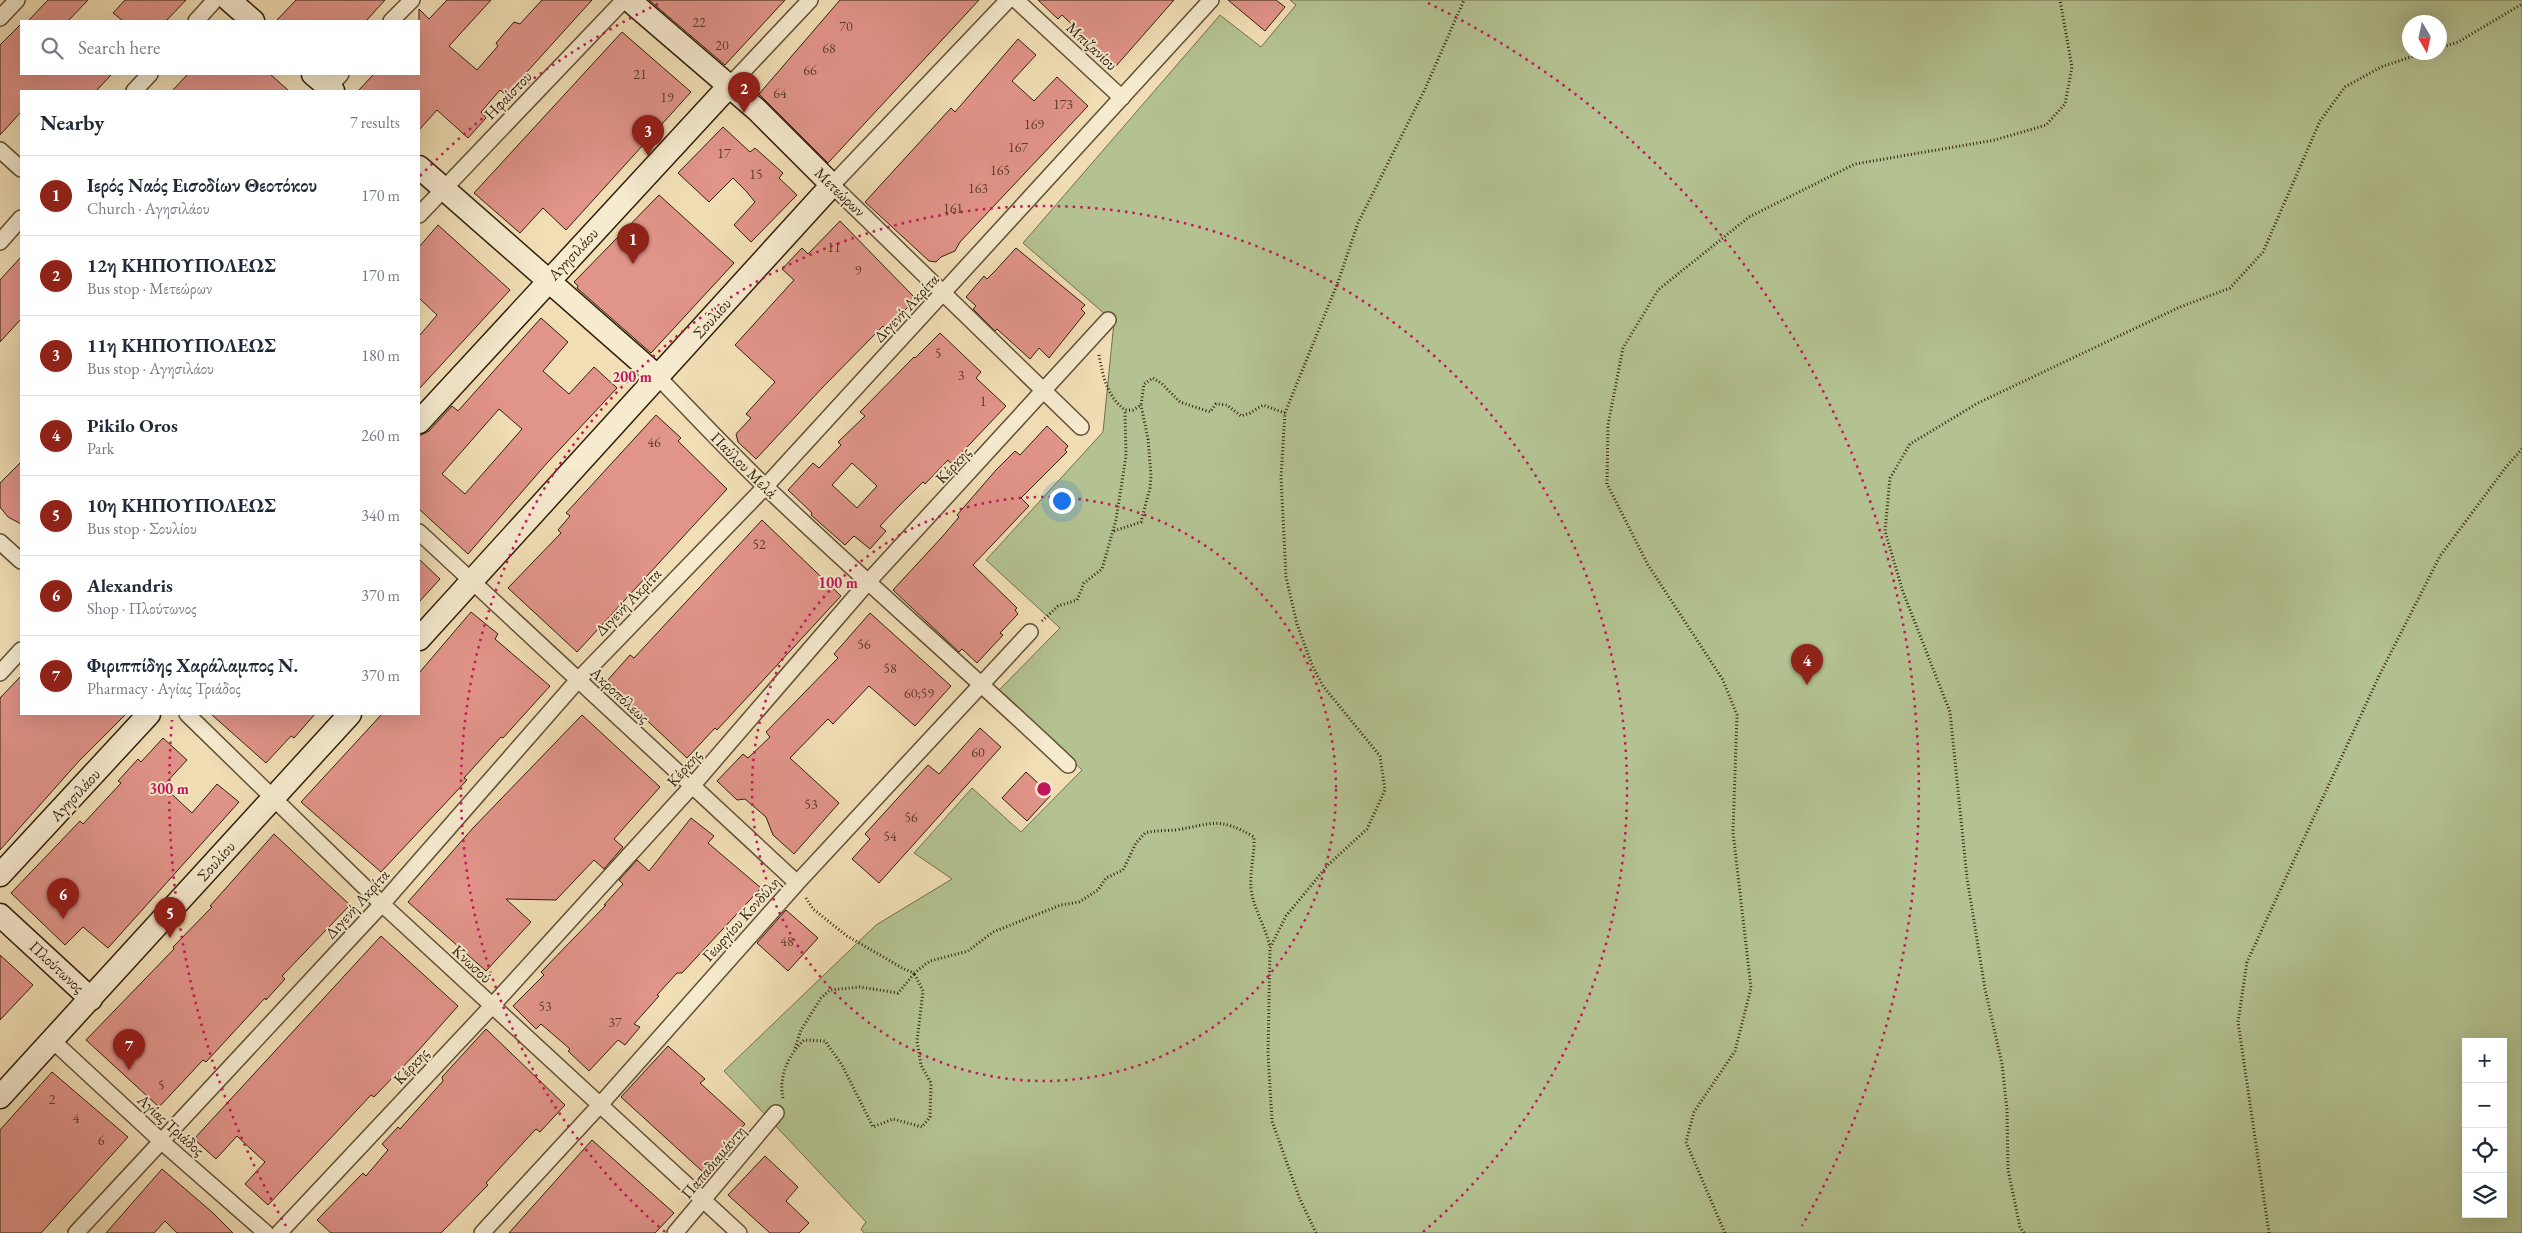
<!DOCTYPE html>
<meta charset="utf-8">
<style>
:root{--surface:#fff;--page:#f6f6f7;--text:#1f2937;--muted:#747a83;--line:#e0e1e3;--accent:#8f2418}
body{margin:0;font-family:"EB Garamond",serif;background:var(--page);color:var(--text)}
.controls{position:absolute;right:15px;bottom:15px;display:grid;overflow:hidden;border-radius:0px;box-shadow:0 5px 20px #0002}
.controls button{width:45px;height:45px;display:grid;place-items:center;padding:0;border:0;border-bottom:1px solid var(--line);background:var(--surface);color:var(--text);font:25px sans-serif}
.compass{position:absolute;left:2402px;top:15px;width:45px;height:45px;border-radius:50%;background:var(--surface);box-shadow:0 5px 20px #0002;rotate:171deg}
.you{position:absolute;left:1061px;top:500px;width:18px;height:18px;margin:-12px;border:4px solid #fff;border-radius:50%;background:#1a73e8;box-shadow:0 0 0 8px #1a73e833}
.badge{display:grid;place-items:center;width:32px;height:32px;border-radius:50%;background:var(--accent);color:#fff;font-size:16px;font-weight:700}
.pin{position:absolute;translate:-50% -41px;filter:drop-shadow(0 1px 2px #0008)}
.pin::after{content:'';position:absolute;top:26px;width:18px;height:15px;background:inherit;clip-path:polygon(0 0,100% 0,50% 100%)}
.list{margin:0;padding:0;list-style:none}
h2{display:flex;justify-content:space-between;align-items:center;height:65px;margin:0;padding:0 20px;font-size:21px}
h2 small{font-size:16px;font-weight:400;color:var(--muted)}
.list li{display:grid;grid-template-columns:32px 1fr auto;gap:15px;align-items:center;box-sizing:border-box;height:80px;padding:0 20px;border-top:1px solid var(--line)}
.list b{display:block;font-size:19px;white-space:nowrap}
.list p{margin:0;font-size:16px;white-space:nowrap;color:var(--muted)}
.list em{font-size:16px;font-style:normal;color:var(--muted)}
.icon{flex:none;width:28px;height:28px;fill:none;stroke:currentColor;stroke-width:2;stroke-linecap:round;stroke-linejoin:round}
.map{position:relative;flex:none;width:2522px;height:1233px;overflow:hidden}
.search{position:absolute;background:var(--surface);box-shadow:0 5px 20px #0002;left:20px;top:20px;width:400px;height:55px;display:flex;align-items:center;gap:12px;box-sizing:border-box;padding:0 18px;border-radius:0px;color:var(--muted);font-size:19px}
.panel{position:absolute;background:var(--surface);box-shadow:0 5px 20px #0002;left:20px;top:90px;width:400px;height:625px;border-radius:0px}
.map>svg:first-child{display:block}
</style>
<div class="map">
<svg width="2522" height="1233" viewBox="0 0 2522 1233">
<rect width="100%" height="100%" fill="#f1deb5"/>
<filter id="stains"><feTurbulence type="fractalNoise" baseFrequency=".004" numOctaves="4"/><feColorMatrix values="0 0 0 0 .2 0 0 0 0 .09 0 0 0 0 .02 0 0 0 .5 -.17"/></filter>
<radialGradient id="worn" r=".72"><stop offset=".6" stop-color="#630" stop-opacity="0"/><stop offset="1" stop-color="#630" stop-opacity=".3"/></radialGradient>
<path fill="#b4c291" stroke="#72714e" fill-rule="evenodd" d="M 1290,0 L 2522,0 L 2522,1233 L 864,1233 L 861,1229 L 866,1222 L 724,1071 L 876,925 L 952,879 L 914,853 L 972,788 L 1021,832 L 1082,770 L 999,690 L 1060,628 L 986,560 L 1103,432 L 1114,322 L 1023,243 L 1220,15 L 1261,47 L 1296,5 ZM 2410,22 L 2440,22 L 2440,52 L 2410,52 ZM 2466,1042 L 2503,1042 L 2503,1214 L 2466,1214 Z"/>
<path fill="#e19489" stroke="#31200b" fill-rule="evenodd" d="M 48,0 L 88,0 L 68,21 L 28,21 Z
M 125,0 L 186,0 L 166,21 L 123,21 L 113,13 Z
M 296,0 L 385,0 L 366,21 L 276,21 Z
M 447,0 L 491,0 L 449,46 L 477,70 L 498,46 L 496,43 L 514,22 L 520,24 L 542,0 L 592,0 L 506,95 L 500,90 L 481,112 L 486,118 L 468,138 L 437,110 L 419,130 L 419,91 L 358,91 L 374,74 L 419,74 L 419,9 L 429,19 Z
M 649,0 L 785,0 L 725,65 Z
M 840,0 L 979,0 L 828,163 L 759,94 Z
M 1038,0 L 1174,0 L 1116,66 L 1062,15 L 1058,19 Z
M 1228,0 L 1276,0 L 1285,7 L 1265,31 Z
M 21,24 L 21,74 L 112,74 L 96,91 L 21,91 L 21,112 L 0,135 L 0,45 Z
M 622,32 L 691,92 L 566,230 L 543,208 L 520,233 L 474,193 Z
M 1018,39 L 1036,55 L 1012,81 L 1034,101 L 1057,77 L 1088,106 L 960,242 L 955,251 L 941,257 L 936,262 L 929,261 L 865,202 L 951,108 L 955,112 Z
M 188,74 L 270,74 L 289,91 L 172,91 Z
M 723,127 L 750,152 L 755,148 L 783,173 L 779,178 L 797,195 L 751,242 L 734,225 L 755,202 L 746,191 L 733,178 L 709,202 L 678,173 Z
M 659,195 L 734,263 L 651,353 L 577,288 L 578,286 L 574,282 Z
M 840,221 L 916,299 L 886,329 L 883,326 L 823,387 L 756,459 L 738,442 L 736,434 L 751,418 L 746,414 L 775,382 L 735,345 L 794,280 L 782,269 L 802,248 L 808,254 Z
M 438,225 L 510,290 L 419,389 L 419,336 L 437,315 L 419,298 L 419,247 Z
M 1016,248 L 1085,305 L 1081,309 L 1085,313 L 1049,358 L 1039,348 L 1030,359 L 997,329 L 995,331 L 973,309 L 976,306 L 966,297 L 984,276 L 987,279 L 995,271 Z
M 21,257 L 21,319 L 0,342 L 0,280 Z
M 541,318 L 568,342 L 543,371 L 569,394 L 594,367 L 617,388 L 547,463 L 468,554 L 419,509 L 419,436 L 429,431 L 452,406 L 458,411 ZM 499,409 L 522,429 L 465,494 L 442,474 Z
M 940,333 L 981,372 L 976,378 L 1006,406 L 951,464 L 948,460 L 925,484 L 923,482 L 897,508 L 880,526 L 886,531 L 870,549 L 854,536 L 845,545 L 811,515 L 812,513 L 788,490 L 813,463 L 819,468 L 841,445 L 838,442 L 865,416 L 860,412 L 914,357 L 915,358 ZM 852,463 L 877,486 L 857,508 L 832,485 Z
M 656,415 L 681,438 L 678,441 L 727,489 L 577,652 L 508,588 L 561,533 L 558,530 L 570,516 L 566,513 Z
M 1047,426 L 1068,446 L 1065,450 L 1067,452 L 1021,498 L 1029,506 L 973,565 L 1017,608 L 1015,610 L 1018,614 L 1000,633 L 1003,635 L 977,663 L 962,649 L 959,652 L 893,590 L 942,537 L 959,517 L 957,515 L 996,470 L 1015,451 L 1020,455 Z
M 21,462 L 21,524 L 8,517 L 0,507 L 0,483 Z
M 762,520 L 841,596 L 717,730 L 715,728 L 687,758 L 606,682 L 630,655 L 634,658 Z
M 419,559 L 440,579 L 419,602 Z
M 471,612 L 498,634 L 495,639 L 550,686 L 503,738 L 501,737 L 464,778 L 467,780 L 381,872 L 301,802 L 382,714 L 419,714 L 419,673 Z
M 870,613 L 951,686 L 915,726 L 869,686 L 833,724 L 828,719 L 790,758 L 839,803 L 794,854 L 773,835 L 766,817 L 745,799 L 737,800 L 717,781 L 743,754 L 748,758 L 770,737 L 766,732 L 838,658 L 834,654 Z
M 21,676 L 21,714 L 126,714 L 79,761 L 0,850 L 0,698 Z
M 211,714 L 315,714 L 294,738 L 291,736 L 266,763 Z
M 582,715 L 660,787 L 614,839 L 623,847 L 604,869 L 594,860 L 556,900 L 506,899 L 531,922 L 486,971 L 408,902 L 473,828 Z
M 980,728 L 1001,747 L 879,883 L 852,859 L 870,839 L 865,834 L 928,765 L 939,774 Z
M 163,738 L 187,760 L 163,786 L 192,813 L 217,784 L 239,802 L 108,948 L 83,927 L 65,945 L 11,893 L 80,821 L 83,824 L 121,783 L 118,781 L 138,759 L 141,762 Z
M 1026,772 L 1051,795 L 1027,821 L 1002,798 Z
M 691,818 L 714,836 L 708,843 L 761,888 L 682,973 L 677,973 L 657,995 L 659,996 L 634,1024 L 640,1027 L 625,1045 L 618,1040 L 589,1071 L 568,1051 L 570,1049 L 541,1024 L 536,1029 L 513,1006 L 544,975 L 541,972 L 606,905 L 604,905 L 623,884 L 619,880 L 637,860 L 649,871 Z
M 274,834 L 350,905 L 282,976 L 285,979 L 266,1000 L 265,998 L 206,1062 L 203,1060 L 159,1107 L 86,1040 L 174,949 L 173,947 L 212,907 L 210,906 Z
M 786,910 L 818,938 L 788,971 L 757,943 Z
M 381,936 L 458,1006 L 417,1052 L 374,1097 L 371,1095 L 268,1205 L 245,1184 L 265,1162 L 253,1151 L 237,1136 L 216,1159 L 194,1139 Z
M 0,955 L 33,985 L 0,1020 Z
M 486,1029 L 565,1105 L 540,1132 L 536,1129 L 486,1183 L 488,1185 L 441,1233 L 331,1233 L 317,1220 L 363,1173 L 366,1176 L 388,1150 L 382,1144 L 398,1127 L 400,1129 L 443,1081 L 442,1077 Z
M 668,1046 L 705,1079 L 700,1083 L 745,1124 L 702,1171 L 621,1097 Z
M 52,1072 L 128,1137 L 41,1233 L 0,1233 L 0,1130 Z
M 592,1140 L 674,1213 L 655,1233 L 509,1233 Z
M 765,1156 L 798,1187 L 786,1201 L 809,1223 L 799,1233 L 770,1233 L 728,1195 Z
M 162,1169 L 213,1213 L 233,1233 L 177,1233 L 165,1221 L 154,1233 L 106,1233 Z"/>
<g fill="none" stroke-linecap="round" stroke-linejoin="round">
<defs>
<path id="street" d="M 1008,0 L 832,185 L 1081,427
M 1016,0 L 1122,98
M 0,18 L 17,0
M 196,21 L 215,0
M 391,21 L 412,0
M 730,85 L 810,0
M 134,91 L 150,74
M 325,91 L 341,74
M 0,150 L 21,169
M 419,215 L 624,0
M 0,242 L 21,218
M 658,377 C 694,414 729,452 767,488 C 865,582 969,671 1068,765
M 419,532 L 797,883
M 0,542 L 21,561
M 0,673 L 21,650
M 187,714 L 382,904 L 739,1233
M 53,1041 L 161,1141 L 266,1233
M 76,1233 L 382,904 L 578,680 L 765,487 L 1211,0
M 279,1233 L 492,1006 L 692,786 L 868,582 L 1108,320
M 482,1233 L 599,1106 L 797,883 L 1030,632
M 675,1233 L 776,1113"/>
<path id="secondary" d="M 229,0 L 253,21
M 313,74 L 333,91
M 419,167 L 658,377
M 419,422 L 730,85
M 419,639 L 832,185 L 757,110 L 629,0
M 0,875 L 149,714
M 0,915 L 91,999
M 0,1097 L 350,714"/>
</defs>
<use href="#street" stroke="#615036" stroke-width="18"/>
<use href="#secondary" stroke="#31200b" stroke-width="25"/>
<path stroke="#31200b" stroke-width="3" stroke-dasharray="1 2.5" stroke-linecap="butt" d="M 2440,48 L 2458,42 L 2522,4
M 1099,355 C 1103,377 1107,396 1125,410 L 1133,410 L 1141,405 L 1144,384 L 1153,378 L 1161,383 L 1180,402 L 1210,412 L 1216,404 L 1227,405 L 1241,416 L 1250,413 L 1263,405 L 1285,413
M 1114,531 L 1141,522 L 1150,488 L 1151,475 L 1148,439 L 1141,405
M 1042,621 L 1058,606 L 1077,600 L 1084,583 L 1102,569 L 1116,520 L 1126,456 L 1125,410
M 806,898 L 813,909 L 847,936 L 904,969 L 914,973 L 930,961 L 968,951 L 993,932 L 1061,905 L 1079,902 L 1098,890 L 1106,878 L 1123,870 L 1136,843 L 1145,833 C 1156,830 1166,831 1176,830 C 1213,824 1218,816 1254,837 C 1255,856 1248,876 1252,895 C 1256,913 1266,929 1270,947
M 795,1048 L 801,1030 L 821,998 L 830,990 L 860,987 L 898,993 L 914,974
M 783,1098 C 778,1077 789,1054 804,1040 L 825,1041 L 842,1065 L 873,1127 L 893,1119 L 922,1127 L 930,1117 L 931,1083 L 921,1065 L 917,1041 L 923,991 L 914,973
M 1316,1233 L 1299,1197 L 1272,1121 L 1268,1054 L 1270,948 L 1286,916 L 1328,865 L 1367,829 L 1385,790 L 1380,756 L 1323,686 L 1312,665 L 1297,624 L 1286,577 L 1281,477 L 1285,413 L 1338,282 L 1358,223 L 1425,89 L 1464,0
M 1725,1233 L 1686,1142 L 1694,1112 L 1735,1051 L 1751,988 L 1733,832 L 1737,715 L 1723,680 L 1648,565 L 1607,484 L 1608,425 L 1623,348 L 1658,290 L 1749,217 L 1855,164 L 1995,140 L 2046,125 L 2065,104 L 2072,67 L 2060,0
M 2024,1233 L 2020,1227 L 2008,1170 L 2007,1110 L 2002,1064 L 1985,989 L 1967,878 L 1950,712 L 1903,592 L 1885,531 L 1890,478 L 1910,444 L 1978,403 L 2180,307 L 2230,288 L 2263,252 L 2320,121 L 2345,87 L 2381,67 L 2425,52
M 2269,1233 L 2238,1022 L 2247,962 L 2379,676 L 2440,556 L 2506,467 L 2522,449"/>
<use href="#street" stroke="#f6eacf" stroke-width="15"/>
<use href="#secondary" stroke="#f6eacf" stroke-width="22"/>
</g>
<g fill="none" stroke="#c2185b" stroke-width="2.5" stroke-dasharray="2.5 5">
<circle cx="1044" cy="789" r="292"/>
<path d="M665 1232A583 583 0 1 1 1423 1232"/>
<path d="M286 1226A875 875 0 0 1 172 720M420 176A875 875 0 0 1 660 3M1428 3A875 875 0 0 1 1802 1226"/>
</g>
<g text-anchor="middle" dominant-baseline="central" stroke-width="4" stroke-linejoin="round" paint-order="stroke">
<g font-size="14" fill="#5d3d2a">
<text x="699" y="22">22</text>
<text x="846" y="26">70</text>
<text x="722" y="45">20</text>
<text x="829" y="48">68</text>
<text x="810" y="70">66</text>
<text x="640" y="74">21</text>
<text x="780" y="93">64</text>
<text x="667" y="97">19</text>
<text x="1063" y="104">173</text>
<text x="1034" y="124">169</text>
<text x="1018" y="147">167</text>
<text x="724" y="153">17</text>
<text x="1000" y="170">165</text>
<text x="756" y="174">15</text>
<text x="978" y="188">163</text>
<text x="953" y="208">161</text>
<text x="834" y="247">11</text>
<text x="858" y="270">9</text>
<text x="938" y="353">5</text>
<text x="961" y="375">3</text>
<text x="983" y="401">1</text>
<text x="654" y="442">46</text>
<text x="759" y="544">52</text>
<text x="864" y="644">56</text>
<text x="890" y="668">58</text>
<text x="919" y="693">60;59</text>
<text x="978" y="752">60</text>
<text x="811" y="804">53</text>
<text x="911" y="817">56</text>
<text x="890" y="836">54</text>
<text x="787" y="941">48</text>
<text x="545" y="1006">53</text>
<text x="615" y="1022">37</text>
<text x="161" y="1085">5</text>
<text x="52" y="1099">2</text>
<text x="76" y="1118">4</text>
<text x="101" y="1140">6</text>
</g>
<g font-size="16" fill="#31200b" stroke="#f6eacf">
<text transform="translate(1092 46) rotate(43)">Μπιζανίου</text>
<text transform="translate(508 95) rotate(-46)">Ηφαίστου</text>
<text transform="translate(840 192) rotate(44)">Μετεώρων</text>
<text transform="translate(573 254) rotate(-47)">Αγησιλάου</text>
<text transform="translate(906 308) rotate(-47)">Διγενή Ακρίτα</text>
<text transform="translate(712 318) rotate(-48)">Σουλίου</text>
<text transform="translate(744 465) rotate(45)">Παύλου Μελά</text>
<text transform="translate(953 465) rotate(-47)">Κέρκης</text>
<text transform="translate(628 602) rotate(-46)">Διγενή Ακρίτα</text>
<text transform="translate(620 695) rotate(43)">Ακροπόλεως</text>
<text transform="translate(684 768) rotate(-49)">Κέρκης</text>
<text transform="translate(75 795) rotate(-47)">Αγησιλάου</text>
<text transform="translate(216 861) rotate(-48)">Σουλίου</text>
<text transform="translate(357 904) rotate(-48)">Διγενή Ακρίτα</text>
<text transform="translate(741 919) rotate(-48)">Γεωργίου Κονδύλη</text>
<text transform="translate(472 964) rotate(43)">Κνωσού</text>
<text transform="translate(57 967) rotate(43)">Πλούτωνος</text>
<text transform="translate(411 1066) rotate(-47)">Κέρκης</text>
<text transform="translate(171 1125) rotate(42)">Αγίας Τριάδος</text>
<text transform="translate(713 1162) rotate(-50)">Παπαδιαμάντη</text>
</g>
</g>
<circle cx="1044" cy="789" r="8" fill="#c2185b" stroke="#f6eacf" stroke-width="2.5"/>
<g font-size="15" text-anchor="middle" font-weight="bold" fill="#c2185b" stroke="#f6eacf" stroke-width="4" stroke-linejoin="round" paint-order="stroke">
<text x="632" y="382">200 m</text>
<text x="838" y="588">100 m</text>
<text x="169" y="794">300 m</text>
</g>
<rect width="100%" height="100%" filter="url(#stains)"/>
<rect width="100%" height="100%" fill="url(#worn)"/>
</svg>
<div class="controls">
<button>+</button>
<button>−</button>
<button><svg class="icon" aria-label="locate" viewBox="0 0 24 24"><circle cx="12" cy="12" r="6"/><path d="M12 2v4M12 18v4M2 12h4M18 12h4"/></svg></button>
<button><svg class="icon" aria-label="layers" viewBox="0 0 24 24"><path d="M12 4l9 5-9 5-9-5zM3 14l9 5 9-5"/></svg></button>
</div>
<svg class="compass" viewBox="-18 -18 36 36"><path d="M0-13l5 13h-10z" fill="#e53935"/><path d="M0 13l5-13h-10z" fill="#747a83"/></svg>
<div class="you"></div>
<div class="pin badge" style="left:633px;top:264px">1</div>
<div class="pin badge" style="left:744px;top:113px">2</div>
<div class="pin badge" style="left:648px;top:156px">3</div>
<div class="pin badge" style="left:1807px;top:685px">4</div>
<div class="pin badge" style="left:170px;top:938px">5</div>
<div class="pin badge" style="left:63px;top:919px">6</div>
<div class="pin badge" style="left:129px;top:1070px">7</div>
<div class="search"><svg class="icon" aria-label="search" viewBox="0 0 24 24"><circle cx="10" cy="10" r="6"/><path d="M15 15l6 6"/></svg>Search here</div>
<section class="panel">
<h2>Nearby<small>7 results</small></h2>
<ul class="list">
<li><span class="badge">1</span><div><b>Ιερός Ναός Εισοδίων Θεοτόκου</b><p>Church · Αγησιλάου</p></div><em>170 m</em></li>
<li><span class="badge">2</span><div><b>12η ΚΗΠΟΥΠΟΛΕΩΣ</b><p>Bus stop · Μετεώρων</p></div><em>170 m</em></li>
<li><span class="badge">3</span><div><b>11η ΚΗΠΟΥΠΟΛΕΩΣ</b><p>Bus stop · Αγησιλάου</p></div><em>180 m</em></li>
<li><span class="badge">4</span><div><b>Pikilo Oros</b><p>Park</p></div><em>260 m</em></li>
<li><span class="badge">5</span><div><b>10η ΚΗΠΟΥΠΟΛΕΩΣ</b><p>Bus stop · Σουλίου</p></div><em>340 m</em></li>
<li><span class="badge">6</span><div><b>Alexandris</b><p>Shop · Πλούτωνος</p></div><em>370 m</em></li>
<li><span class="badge">7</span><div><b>Φιριππίδης Χαράλαμπος Ν.</b><p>Pharmacy · Αγίας Τριάδος</p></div><em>370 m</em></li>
</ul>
</section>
</div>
